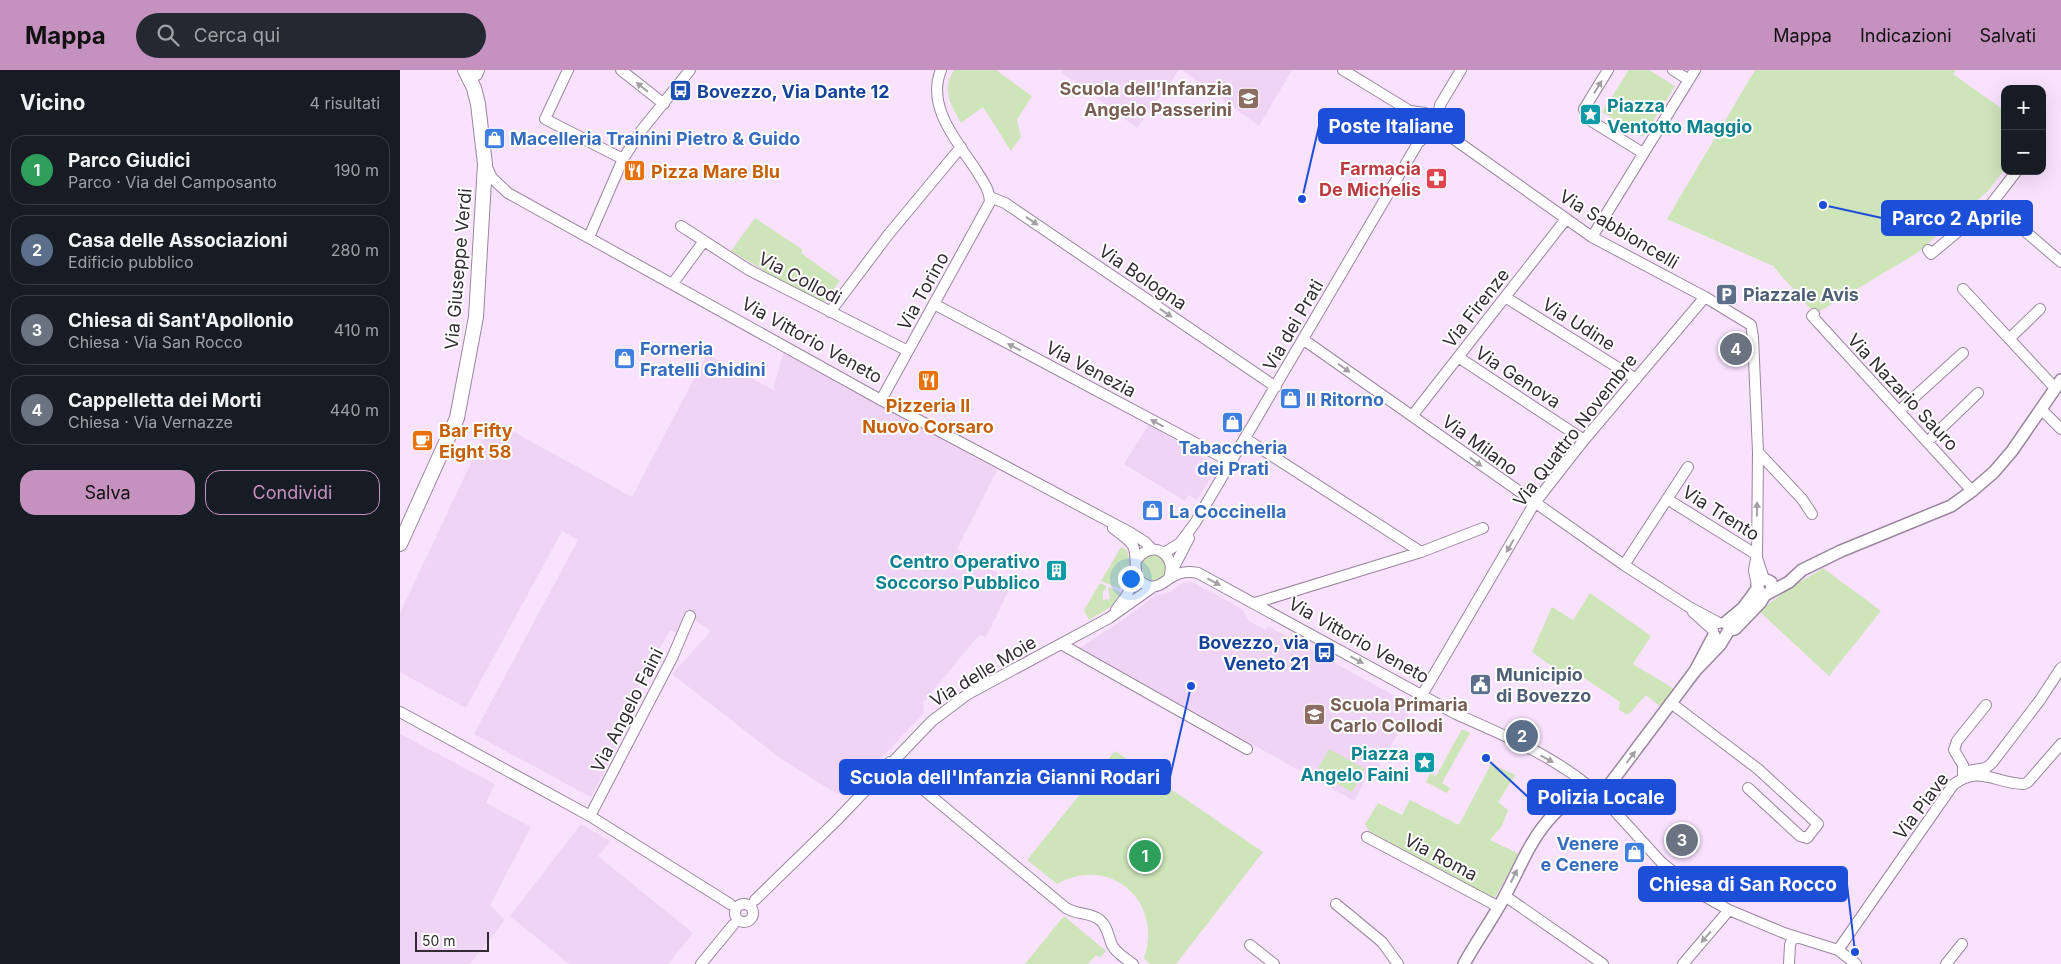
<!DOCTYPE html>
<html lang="it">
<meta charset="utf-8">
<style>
:root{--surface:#171b24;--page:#242831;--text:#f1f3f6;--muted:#9ea1a6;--line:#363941;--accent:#c591be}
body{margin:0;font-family:Inter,sans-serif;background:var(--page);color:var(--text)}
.controls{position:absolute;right:15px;top:15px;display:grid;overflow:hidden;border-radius:10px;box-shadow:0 5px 20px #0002}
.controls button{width:45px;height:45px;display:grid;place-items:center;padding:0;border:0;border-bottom:1px solid var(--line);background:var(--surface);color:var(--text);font:25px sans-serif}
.scale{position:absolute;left:15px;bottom:12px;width:74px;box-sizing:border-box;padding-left:5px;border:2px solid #332a34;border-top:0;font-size:14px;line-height:18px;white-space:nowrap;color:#332a34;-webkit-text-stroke:4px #fff;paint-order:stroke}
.you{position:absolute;left:730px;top:508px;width:18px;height:18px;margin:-12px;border:4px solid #fff;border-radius:50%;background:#1a73e8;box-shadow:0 0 0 8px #1a73e833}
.badge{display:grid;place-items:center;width:32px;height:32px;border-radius:50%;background:var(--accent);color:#fff;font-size:16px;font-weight:700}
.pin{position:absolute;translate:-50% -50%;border:2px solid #fff;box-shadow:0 1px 5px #0006}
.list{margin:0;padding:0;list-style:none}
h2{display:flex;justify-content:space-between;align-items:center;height:65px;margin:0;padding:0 20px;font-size:21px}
h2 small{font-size:16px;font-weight:400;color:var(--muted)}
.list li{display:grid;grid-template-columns:32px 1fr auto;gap:15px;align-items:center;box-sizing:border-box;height:70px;margin:0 10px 10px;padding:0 10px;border:1px solid var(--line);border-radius:15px}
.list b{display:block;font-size:19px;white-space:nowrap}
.list p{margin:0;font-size:16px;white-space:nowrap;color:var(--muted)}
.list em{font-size:16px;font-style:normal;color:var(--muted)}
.actions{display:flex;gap:10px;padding:15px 20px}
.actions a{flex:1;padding:11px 0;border:1px solid var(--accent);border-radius:15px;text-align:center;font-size:18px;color:var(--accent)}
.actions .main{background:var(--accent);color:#111}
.icon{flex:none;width:28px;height:28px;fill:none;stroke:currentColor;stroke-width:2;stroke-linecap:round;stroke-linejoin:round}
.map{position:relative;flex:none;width:1661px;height:894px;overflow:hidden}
header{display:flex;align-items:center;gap:30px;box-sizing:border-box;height:70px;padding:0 25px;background:var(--accent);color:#111}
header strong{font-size:24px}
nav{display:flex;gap:28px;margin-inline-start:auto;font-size:18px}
.search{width:350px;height:45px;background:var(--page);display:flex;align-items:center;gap:12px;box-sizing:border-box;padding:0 18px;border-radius:28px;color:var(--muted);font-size:19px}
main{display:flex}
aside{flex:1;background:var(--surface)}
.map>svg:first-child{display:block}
</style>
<header>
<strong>Mappa</strong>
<div class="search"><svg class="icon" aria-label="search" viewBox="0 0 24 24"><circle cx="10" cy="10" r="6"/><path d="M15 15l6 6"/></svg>Cerca qui</div>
<nav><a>Mappa</a><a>Indicazioni</a><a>Salvati</a></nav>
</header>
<main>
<aside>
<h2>Vicino<small>4 risultati</small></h2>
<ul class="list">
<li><span class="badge" style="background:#2e9e5b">1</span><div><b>Parco Giudici</b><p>Parco · Via del Camposanto</p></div><em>190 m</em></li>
<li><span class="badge" style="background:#5c6f8a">2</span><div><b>Casa delle Associazioni</b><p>Edificio pubblico</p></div><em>280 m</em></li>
<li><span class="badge" style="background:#6b7280">3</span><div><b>Chiesa di Sant'Apollonio</b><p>Chiesa · Via San Rocco</p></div><em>410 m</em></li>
<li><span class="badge" style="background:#6b7280">4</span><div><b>Cappelletta dei Morti</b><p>Chiesa · Via Vernazze</p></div><em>440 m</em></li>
</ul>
<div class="actions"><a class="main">Salva</a><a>Condividi</a></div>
</aside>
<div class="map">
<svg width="1661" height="894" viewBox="0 0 1661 894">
<rect width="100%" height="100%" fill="#f9e2fe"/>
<path fill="#f0d4f6" d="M 663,0 L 779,0 L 737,58 L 661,2 Z
M 782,0 L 892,0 L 859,56 Z
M 384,280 L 597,400 L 557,479 L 613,512 L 586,567 L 580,565 L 573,572 L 523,633 L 524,643 L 445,726 L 432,721 L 380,688 L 272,604 L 311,561 L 287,545 L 277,563 L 270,560 L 210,672 L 217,677 L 191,727 L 74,664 L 178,470 L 162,461 L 66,638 L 0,602 L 0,543 L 85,363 L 98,370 L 101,363 L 89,356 L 92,350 L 232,427 L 307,284 L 373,320 Z
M 749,354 L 816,396 L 816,399 L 797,430 L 789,425 L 785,431 L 724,394 Z
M 792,512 L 842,539 L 849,551 L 866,560 L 868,556 L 1000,629 L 1007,628 L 1015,632 L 985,687 L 979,684 L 975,691 L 981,695 L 974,708 L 968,705 L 954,731 L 680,578 L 730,545 L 755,525 L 768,523 L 783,513 Z
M 0,664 L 95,714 L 86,733 L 131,757 L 90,835 L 105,850 L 70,894 L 0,894 Z
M 181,754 L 210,771 L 198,786 L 293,863 L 268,894 L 169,894 L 110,846 Z"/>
<path fill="#cee4b9" d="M 554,0 L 596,0 L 632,26 L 617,50 L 621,67 L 611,81 L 583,37 L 561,53 C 551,35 541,20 554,0 Z
M 1229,0 L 1249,0 L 1275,16 L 1243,67 L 1202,42 Z
M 1355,0 L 1556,0 L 1553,4 L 1605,41 L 1605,99 L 1588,121 L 1517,183 L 1415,244 L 1373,196 L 1267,149 Z
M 355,148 L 403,180 L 401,183 L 440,211 L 422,235 L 331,181 Z
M 721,477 L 727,480 L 730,492 L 725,515 L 722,514 L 720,519 L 701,511 Z
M740 498a13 13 0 1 1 26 0a13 13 0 1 1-26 0Z
M 1423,498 L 1481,541 L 1429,606 L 1359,541 L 1389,519 Z
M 700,513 L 706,516 L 706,520 L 703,521 L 703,530 L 710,529 L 708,517 L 721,522 L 712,536 L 689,550 L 684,540 Z
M 1190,523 L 1251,566 L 1233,594 L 1274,619 L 1262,638 L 1246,625 L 1228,645 L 1219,640 L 1220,632 L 1184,608 L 1177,614 L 1132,582 L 1152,537 L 1173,550 Z
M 1062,659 L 1070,663 L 1042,713 L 1050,718 L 1047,723 L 1026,712 L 1030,703 L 1036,706 Z
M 929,679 L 965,699 L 952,722 L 916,702 Z
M 715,681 L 863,782 L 776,894 L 750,894 L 744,888 C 764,832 710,784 657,814 L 627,790 Z
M 1091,694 L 1116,705 C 1109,713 1105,723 1098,732 L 1108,740 L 1102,756 L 1090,770 L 1119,784 L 1094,829 L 969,761 L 965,754 L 978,733 L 1002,745 L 1010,730 L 1059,755 Z
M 664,846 L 706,881 L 700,888 L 696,885 L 688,894 L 625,894 Z"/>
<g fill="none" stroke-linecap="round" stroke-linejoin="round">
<defs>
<path id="minor" d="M 168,0 L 145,49 L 223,89
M 221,0 L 264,34
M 943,0 L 1010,41 L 1025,43
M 1061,0 L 1040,35 C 1037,49 1041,56 1051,67 L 1192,167 L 1305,227 L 1351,255 L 1353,267 L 1358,382 L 1357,488 L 1364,509
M 1208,0 L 1184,39 L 1188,49 L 1243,83
M 1273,0 L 1289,10
M 77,5 L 79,0
M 1010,41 C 1020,51 1020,60 1018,73
M 86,95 L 92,108 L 108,123 L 481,330 L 731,463 L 745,472 L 752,479
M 590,127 L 605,133 L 876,317
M 1592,133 L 1661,192
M 281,156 L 349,200 L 508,281
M 189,167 L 223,89 L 241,61 L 290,0
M 1192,167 L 1295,0
M 1528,180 L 1531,184 L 1592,133 L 1616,102
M 273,213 L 304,171
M 1563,219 L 1655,318
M 1105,227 L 1236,309
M 534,234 L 831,392
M 430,242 L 488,165 L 561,77
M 1414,244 L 1412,246 L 1572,421
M 1609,269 L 1640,239
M 904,270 L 1224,495 L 1289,537 L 1319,553
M 1058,287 L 1184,370
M 481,330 L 590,132 C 590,120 582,110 576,100 C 557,71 526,37 541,0
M 1641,339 L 1661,359
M 1499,341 L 1563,283
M 1012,346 L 1166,149
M 846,369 L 1021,482
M 1527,372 L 1578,323
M 1358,382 L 1402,429 L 1412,444
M 1267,429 L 1357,485
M 713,458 C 720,464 729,469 733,476 C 740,490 728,510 749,516 C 765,520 770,497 798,503 L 1056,644 C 1102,664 1151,685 1190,717
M 764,483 L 780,473 L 795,453 L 1018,73 L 1029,63
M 1356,489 L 1354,500 L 1357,516
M 736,491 C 750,468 778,483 769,508
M 1224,495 L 1288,397
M 772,501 L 789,468
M 855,533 L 1021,482 L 1083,458
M 716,540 L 727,525 L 736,504
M 1293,542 L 1313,560
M 661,574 L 847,679
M 1022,625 L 1134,434 L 1184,370 L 1305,227
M 1271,633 L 1358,699 L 1418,754 L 1407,768 L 1400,766 L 1348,718
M 0,642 L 190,746 L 330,834
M 490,692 L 666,838 C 677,845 690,842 700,850 C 708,857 708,866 712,875 C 716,883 726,889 733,894
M 1568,701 L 1586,698 L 1592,693 L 1640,630 L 1661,598
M 1563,704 L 1563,695 L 1554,680 L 1557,671 L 1586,635
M 1201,726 L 1262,793 L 1304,826 L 1329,840 L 1384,863 L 1438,880 L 1456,894
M 190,746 L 272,588 L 290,546
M 967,767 L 1099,837
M 1105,826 L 1203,894
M 355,830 L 436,751 L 532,651 L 568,624 L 709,548 L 753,517
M335 843a9 9 0 1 1 18 0a9 9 0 1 1-18 0Z
M 936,834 L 982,872 L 998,894
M 850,875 L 874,894
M 1438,880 L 1553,715 C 1579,694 1596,714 1624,714 L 1628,712 L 1661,674
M 301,894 L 333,855
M 1283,894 L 1329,840
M 1389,894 L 1390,875 L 1393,866
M 1546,894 L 1562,874"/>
<path id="tertiary" d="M 1361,524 L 1357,516 C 1360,509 1365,508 1371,512 L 1372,520
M 1325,553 L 1343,538 L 1357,519
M 1295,601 L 1320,575 L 1329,560 L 1335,559 L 1360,533 L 1365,525 L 1389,512 L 1402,500 L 1441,481 L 1551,436 L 1572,421 L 1594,402 L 1612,381 L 1661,310
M 1064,894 C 1075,874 1087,857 1098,838 C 1117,807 1127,772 1153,745 C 1163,734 1178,726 1190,717 L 1201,726 L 1295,601 L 1314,565"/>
<path id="secondary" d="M 0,474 L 57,348 L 76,247 L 85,94 L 78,34 L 74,18 L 65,0"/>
</defs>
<use href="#minor" stroke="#9b869f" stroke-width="12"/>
<use href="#tertiary" stroke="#9b869f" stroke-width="14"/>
<use href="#secondary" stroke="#9b869f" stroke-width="16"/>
<use href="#minor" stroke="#fff" stroke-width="10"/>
<use href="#tertiary" stroke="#fff" stroke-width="11"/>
<use href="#secondary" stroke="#fff" stroke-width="14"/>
</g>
<defs><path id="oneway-solid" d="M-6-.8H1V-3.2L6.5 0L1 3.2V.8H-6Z" transform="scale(1.25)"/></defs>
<g fill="#a39fa4">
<use href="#oneway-solid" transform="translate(242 17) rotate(-142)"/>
<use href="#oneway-solid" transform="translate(1198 17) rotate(-58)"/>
<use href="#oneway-solid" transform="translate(632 151) rotate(34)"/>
<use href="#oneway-solid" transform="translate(766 243) rotate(34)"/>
<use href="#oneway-solid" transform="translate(614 277) rotate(-152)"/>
<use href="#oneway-solid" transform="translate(944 298) rotate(35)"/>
<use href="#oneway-solid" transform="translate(757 353) rotate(-152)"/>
<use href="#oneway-solid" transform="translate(1076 392) rotate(36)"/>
<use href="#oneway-solid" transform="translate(1357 439) rotate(-89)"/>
<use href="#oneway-solid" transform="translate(1110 476) rotate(120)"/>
<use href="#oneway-solid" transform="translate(814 512) rotate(28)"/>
<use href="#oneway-solid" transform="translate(957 590) rotate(28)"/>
<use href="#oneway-solid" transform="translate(1231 687) rotate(-53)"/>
<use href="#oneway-solid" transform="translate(1147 689) rotate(28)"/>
<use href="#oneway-solid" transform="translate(1114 806) rotate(-64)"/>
<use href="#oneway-solid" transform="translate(1306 867) rotate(131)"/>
</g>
<defs>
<symbol id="bus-square" viewBox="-11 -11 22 22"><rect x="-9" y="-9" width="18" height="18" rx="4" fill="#1a4fb4" stroke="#fff"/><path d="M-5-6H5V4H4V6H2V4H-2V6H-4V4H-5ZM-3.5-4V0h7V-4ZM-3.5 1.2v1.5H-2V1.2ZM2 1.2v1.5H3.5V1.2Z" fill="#fff"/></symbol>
<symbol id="school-square" viewBox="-11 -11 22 22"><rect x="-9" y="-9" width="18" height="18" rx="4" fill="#8d6e63" stroke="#fff"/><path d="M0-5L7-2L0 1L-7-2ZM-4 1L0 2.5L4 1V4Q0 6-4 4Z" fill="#fff"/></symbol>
<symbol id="sight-square" viewBox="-11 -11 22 22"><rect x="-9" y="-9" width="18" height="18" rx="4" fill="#0f9aa8" stroke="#fff"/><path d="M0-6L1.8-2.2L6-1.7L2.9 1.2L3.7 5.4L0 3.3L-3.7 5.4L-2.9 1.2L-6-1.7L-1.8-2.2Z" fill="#fff"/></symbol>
<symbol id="shop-square" viewBox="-11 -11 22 22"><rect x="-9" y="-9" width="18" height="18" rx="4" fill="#3f7fe0" stroke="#fff"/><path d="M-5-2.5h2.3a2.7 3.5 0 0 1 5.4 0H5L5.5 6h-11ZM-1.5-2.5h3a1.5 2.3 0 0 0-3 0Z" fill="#fff"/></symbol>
<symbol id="restaurant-square" viewBox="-11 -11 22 22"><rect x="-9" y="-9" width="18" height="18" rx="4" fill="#e8710a" stroke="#fff"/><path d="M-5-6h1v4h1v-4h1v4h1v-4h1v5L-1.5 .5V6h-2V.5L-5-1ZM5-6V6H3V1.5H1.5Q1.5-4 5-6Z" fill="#fff"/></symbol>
<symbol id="pharmacy-square" viewBox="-11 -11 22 22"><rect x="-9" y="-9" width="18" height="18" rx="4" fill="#e0444e" stroke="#fff"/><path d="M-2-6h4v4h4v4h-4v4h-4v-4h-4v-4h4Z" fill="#fff"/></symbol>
<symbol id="parking-square" viewBox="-11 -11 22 22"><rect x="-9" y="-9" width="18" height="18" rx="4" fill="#5c6f8a" stroke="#fff"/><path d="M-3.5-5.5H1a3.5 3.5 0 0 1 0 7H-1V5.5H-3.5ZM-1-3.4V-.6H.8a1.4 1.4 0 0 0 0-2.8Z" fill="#fff"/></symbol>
<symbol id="cafe-square" viewBox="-11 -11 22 22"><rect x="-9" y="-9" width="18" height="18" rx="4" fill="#e8710a" stroke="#fff"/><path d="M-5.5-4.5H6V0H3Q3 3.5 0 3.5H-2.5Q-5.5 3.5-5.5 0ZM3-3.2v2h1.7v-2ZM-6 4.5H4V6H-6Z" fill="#fff"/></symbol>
<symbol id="building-square" viewBox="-11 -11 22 22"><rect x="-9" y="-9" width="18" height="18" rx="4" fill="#0f9aa8" stroke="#fff"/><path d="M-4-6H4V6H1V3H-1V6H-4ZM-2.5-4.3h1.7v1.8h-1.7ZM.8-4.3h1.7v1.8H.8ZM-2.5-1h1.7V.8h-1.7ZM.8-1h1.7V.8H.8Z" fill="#fff"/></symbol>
<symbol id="civic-square" viewBox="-11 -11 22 22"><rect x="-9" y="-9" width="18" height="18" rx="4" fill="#5c6f8a" stroke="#fff"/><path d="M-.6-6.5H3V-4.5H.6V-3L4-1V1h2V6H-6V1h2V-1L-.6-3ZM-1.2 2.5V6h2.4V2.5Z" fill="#fff"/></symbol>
</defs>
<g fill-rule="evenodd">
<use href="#bus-square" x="268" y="8" width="25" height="25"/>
<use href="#school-square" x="836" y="16" width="25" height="25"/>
<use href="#sight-square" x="1178" y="32" width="25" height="25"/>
<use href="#shop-square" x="82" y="56" width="25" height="25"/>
<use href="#restaurant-square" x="222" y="88" width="25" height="25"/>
<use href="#pharmacy-square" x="1024" y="96" width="25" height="25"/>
<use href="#parking-square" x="1314" y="212" width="25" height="25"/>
<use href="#shop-square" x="212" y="276" width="25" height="25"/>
<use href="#restaurant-square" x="516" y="298" width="25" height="25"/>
<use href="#shop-square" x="878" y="316" width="25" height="25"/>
<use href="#shop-square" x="820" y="340" width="25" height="25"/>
<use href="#cafe-square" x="10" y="358" width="25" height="25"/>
<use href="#shop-square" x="740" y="428" width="25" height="25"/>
<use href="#building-square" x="644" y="488" width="25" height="25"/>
<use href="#bus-square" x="912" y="570" width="25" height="25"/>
<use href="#civic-square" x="1068" y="602" width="25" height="25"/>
<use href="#school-square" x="902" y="632" width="25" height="25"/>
<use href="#sight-square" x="1012" y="680" width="25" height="25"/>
<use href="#shop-square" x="1222" y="770" width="25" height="25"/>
</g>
<g text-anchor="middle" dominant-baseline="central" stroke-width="4" stroke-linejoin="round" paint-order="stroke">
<g font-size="18" font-weight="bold" fill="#785e54" stroke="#fff" text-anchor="end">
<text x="832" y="18">Scuola dell'Infanzia<tspan x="832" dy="21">Angelo Passerini</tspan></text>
<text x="930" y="634" text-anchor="start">Scuola Primaria<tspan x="930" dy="21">Carlo Collodi</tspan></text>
</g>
<g font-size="18" font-weight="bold" fill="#164399" stroke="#fff" text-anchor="start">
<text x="297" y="21">Bovezzo, Via Dante 12</text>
<text x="909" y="572" text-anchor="end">Bovezzo, via<tspan x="909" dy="21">Veneto 21</tspan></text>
</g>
<g font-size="18" font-weight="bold" fill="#0d838f" stroke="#fff" text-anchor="end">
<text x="1207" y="35" text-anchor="start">Piazza<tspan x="1207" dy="21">Ventotto Maggio</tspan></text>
<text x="640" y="491">Centro Operativo<tspan x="640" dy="21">Soccorso Pubblico</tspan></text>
<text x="1009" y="683">Piazza<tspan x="1009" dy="21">Angelo Faini</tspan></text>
</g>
<g font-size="18" font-weight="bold" fill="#366cbe" stroke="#fff" text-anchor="start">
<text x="110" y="68">Macelleria Trainini Pietro &amp; Guido</text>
<text x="240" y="278">Forneria<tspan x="240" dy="21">Fratelli Ghidini</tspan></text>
<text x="906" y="329">Il Ritorno</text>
<text x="833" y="377" text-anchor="middle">Tabaccheria<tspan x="833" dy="21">dei Prati</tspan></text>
<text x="769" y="441">La Coccinella</text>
<text x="1219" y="773" text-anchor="end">Venere<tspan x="1219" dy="21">e Cenere</tspan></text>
</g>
<g font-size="18" font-weight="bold" fill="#be3a42" stroke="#fff" text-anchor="end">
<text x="1021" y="98">Farmacia<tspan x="1021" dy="21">De Michelis</tspan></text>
</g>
<g font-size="18" font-weight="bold" fill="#c56008" stroke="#fff" text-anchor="start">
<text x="251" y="101">Pizza Mare Blu</text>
<text x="528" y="335" text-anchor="middle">Pizzeria Il<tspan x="528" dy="21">Nuovo Corsaro</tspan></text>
<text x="39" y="360">Bar Fifty<tspan x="39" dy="21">Eight 58</tspan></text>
</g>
<g font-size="18" fill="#332a34" stroke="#fff">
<text transform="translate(1219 159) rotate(31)">Via Sabbioncelli</text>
<text transform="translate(58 199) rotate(-85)">Via Giuseppe Verdi</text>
<text transform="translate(743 207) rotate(34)">Via Bologna</text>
<text transform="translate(400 208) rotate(28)">Via Collodi</text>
<text transform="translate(523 221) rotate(-61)">Via Torino</text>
<text transform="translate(1076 238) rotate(-52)">Via Firenze</text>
<text transform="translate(1179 254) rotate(32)">Via Udine</text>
<text transform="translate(893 255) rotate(-60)">Via dei Prati</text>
<text transform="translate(412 270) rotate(29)">Via Vittorio Veneto</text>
<text transform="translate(691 299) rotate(28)">Via Venezia</text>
<text transform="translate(1118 307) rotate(33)">Via Genova</text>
<text transform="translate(1503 322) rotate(47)">Via Nazario Sauro</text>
<text transform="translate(1175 360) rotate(-52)">Via Quattro Novembre</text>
<text transform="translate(1080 375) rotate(36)">Via Milano</text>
<text transform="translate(1321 443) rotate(32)">Via Trento</text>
<text transform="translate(959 570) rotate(29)">Via Vittorio Veneto</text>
<text transform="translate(583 601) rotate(-31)">Via delle Moie</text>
<text transform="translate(227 640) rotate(-63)">Via Angelo Faini</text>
<text transform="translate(1521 736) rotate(-53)">Via Piave</text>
<text transform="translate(1041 787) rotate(28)">Via Roma</text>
</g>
<g font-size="18" font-weight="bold" fill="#4e5e75" stroke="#fff" text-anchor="start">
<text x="1343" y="224">Piazzale Avis</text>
<text x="1096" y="604">Municipio<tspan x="1096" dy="21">di Bovezzo</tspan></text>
</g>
</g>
<path fill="none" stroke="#1d4ed8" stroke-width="2" d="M902 129L919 56M1423 135L1482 148M791 616L770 707M1086 688L1128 727M1455 882L1447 814"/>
<g fill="#1d4ed8" stroke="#fff" stroke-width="2">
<circle cx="902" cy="129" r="5"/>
<circle cx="1423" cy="135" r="5"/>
<circle cx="791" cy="616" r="5"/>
<circle cx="1086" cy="688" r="5"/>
<circle cx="1455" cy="882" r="5"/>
</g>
<g fill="#1d4ed8" stroke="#1d4ed8" stroke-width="2">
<rect x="919" y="39" width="145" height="34" rx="5"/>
<rect x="1482" y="131" width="150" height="34" rx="5"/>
<rect x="440" y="690" width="330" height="34" rx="5"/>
<rect x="1128" y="710" width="147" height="34" rx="5"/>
<rect x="1239" y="797" width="208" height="34" rx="5"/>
</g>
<g font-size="19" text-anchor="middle" font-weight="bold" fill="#fff">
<text x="991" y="63">Poste Italiane</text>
<text x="1557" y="155">Parco 2 Aprile</text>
<text x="605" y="714">Scuola dell'Infanzia Gianni Rodari</text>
<text x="1201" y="734">Polizia Locale</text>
<text x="1343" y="821">Chiesa di San Rocco</text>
</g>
</svg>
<div class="controls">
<button>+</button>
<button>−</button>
</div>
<div class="scale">50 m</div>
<div class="you"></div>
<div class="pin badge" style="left:745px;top:786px;background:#2e9e5b">1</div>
<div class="pin badge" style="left:1122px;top:666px;background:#5c6f8a">2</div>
<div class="pin badge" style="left:1282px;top:770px;background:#6b7280">3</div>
<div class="pin badge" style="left:1336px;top:279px;background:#6b7280">4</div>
</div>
</main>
